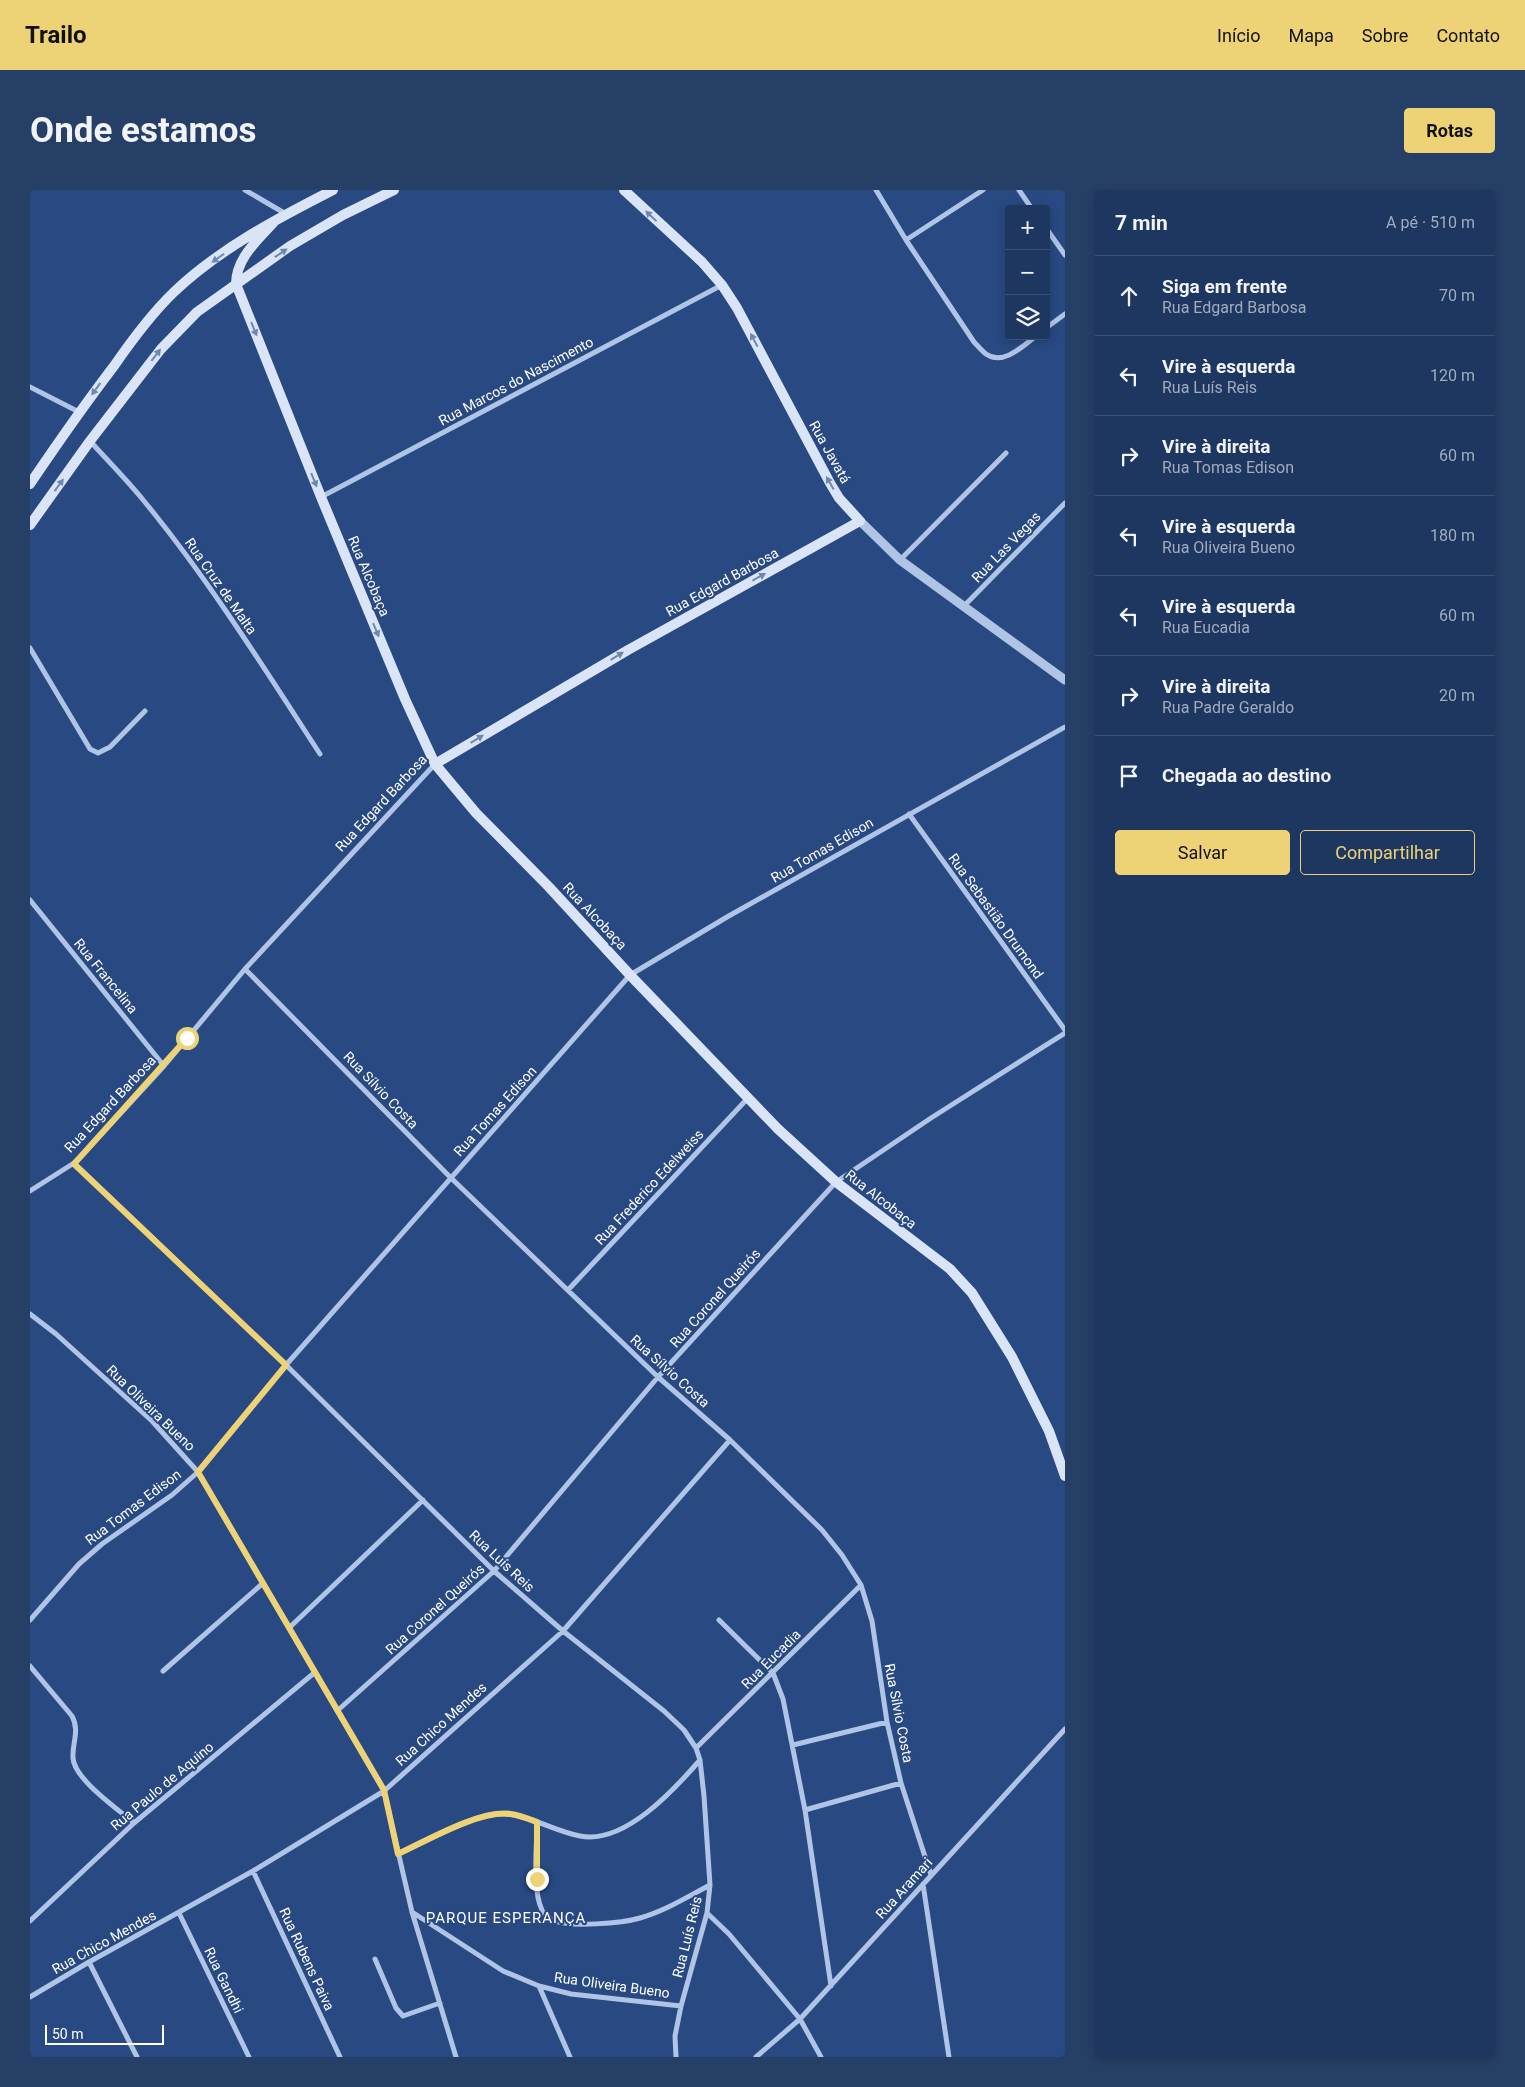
<!DOCTYPE html>
<html lang="pt">
<meta charset="utf-8">
<style>
:root{--surface:#1e3761;--page:#263f67;--text:#f1f3f6;--muted:#a1acbd;--line:#3c5176;--accent:#edd276}
body{margin:0;font-family:Roboto,sans-serif;background:var(--page);color:var(--text)}
.controls{position:absolute;right:15px;top:15px;display:grid;overflow:hidden;border-radius:5px;box-shadow:0 2px 8px #0003}
.controls button{width:45px;height:45px;display:grid;place-items:center;padding:0;border:0;border-bottom:1px solid var(--line);background:var(--surface);color:var(--text);font:25px sans-serif}
.scale{position:absolute;left:15px;bottom:12px;width:119px;box-sizing:border-box;padding-left:5px;border:2px solid #fff;border-top:0;font-size:14px;line-height:18px;white-space:nowrap;color:#fff;-webkit-text-stroke:4px #284981;paint-order:stroke}
.stop{position:absolute;width:15px;height:15px;margin:-11px;border:4px solid #edd276;border-radius:50%;background:#fff}
.stop.end{background:#edd276;border-color:#fff;box-shadow:0 1px 5px #0008}
.list{margin:0;padding:0;list-style:none}
h2{display:flex;justify-content:space-between;align-items:center;height:65px;margin:0;padding:0 20px;font-size:21px}
h2 small{font-size:16px;font-weight:400;color:var(--muted)}
.list li{display:grid;grid-template-columns:32px 1fr auto;gap:15px;align-items:center;box-sizing:border-box;height:80px;padding:0 20px;border-top:1px solid var(--line)}
.list b{display:block;font-size:19px;white-space:nowrap}
.list p{margin:0;font-size:16px;white-space:nowrap;color:var(--muted)}
.list em{font-size:16px;font-style:normal;color:var(--muted)}
.actions{display:flex;gap:10px;padding:15px 20px}
.actions a{flex:1;padding:11px 0;border:1px solid var(--accent);border-radius:5px;text-align:center;font-size:18px;color:var(--accent)}
.actions .main{background:var(--accent);color:#111}
.icon{flex:none;width:28px;height:28px;fill:none;stroke:currentColor;stroke-width:2;stroke-linecap:round;stroke-linejoin:round}
.map{position:relative;flex:none;width:1035px;height:1867px;overflow:hidden;border-radius:5px}
header{display:flex;align-items:center;gap:30px;box-sizing:border-box;height:70px;padding:0 25px;background:var(--accent);color:#111}
header strong{font-size:24px}
nav{display:flex;gap:28px;margin-inline-start:auto;font-size:18px}
.intro{display:flex;align-items:center;justify-content:space-between;box-sizing:border-box;height:120px;padding:0 30px}
h1{margin:0;font-size:35px}
.button{padding:12px 22px;border-radius:5px;background:var(--accent);color:#111;font-size:18px;font-weight:700}
main{display:flex;gap:30px;padding:0 30px}
aside{flex:1;background:var(--surface);border-radius:5px;box-shadow:0 2px 8px #0003}
.map>svg:first-child{display:block}
</style>
<header>
<strong>Trailo</strong>
<nav><a>Início</a><a>Mapa</a><a>Sobre</a><a>Contato</a></nav>
</header>
<div class="intro"><h1>Onde estamos</h1><a class="button">Rotas</a></div>
<main>
<div class="map">
<svg width="1035" height="1867" viewBox="0 0 1035 1867">
<rect width="100%" height="100%" fill="#284981"/>
<g fill="none" stroke-linecap="round" stroke-linejoin="round">
<path stroke="#b0c5e6" stroke-width="5" d="M 215,0 L 256,24
M 846,0 L 876,50 L 944,152 C 948,156 952,161 956,164 C 973,176 993,156 1006,146
M 989,0 L 1002,19
M 1016,38 L 1035,65
M 876,50 L 953,0
M 1016,138 L 1035,124
M 0,197 L 49,222
M 60,251 C 78,271 97,290 114,311 C 179,390 234,478 290,564
M 291,307 L 692,95
M 870,370 L 976,263
M 933,417 L 1035,313
M 0,458 L 60,559 L 68,563 L 80,557 L 115,521
M 879,624 L 1035,840
M 0,710 L 134,876
M 215,779 L 420,987 L 628,1187 L 700,1250 L 792,1340 L 812,1365 L 831,1395 L 842,1431 L 857,1532 L 871,1593 L 901,1685
M 44,973 L 256,1175 L 464,1381 L 533,1441 L 634,1521 L 654,1540 L 666,1558 L 670,1570 L 674,1606 L 680,1695 L 677,1723 L 651,1816 L 645,1846 L 646,1867
M 0,1001 L 44,973 L 56,961 L 134,876 L 215,779 L 405,574
M 538,1100 L 718,908
M 0,1124 L 26,1144 L 122,1231 L 168,1282 L 354,1601 L 382,1722 L 426,1867
M 0,1430 L 49,1374 L 72,1354 L 142,1305 L 168,1282 L 256,1175 L 600,785 L 697,727 L 1035,537
M 689,1430 L 743,1483 L 753,1509 L 775,1620 L 801,1796
M 259,1438 L 393,1310
M 0,1476 L 42,1526 C 50,1541 42,1553 43,1568 C 44,1589 88,1619 104,1633
M 133,1481 L 232,1394
M 307,1521 L 464,1381 L 628,1187 L 806,992 L 901,928 L 1035,843
M 763,1555 L 857,1532
M 666,1558 L 831,1395
M 775,1620 L 871,1593
M 507,1632 C 507,1655 502,1700 512,1720 C 513,1724 519,1729 523,1730 C 539,1738 593,1733 610,1728 C 635,1721 657,1707 680,1695
M 368,1664 C 392,1653 443,1625 466,1624 C 496,1622 522,1641 550,1646 C 594,1655 644,1600 670,1570
M 223,1681 L 310,1867
M 893,1694 L 919,1867
M 382,1722 L 473,1781 L 509,1796 L 541,1804 L 651,1816
M 149,1723 L 219,1867
M 677,1723 L 699,1744 L 770,1829 L 791,1867
M 0,1731 L 104,1633 L 284,1483
M 345,1769 L 366,1818 L 373,1826 L 410,1813
M 59,1772 L 107,1867
M 509,1796 L 540,1867
M 0,1807 L 59,1772 L 223,1681 L 354,1601 L 533,1441 L 700,1250
M 726,1867 L 770,1829 L 1035,1539"/>
<path stroke="#b0c5e6" stroke-width="9" d="M 830,331 L 870,370 L 1035,490"/>
<path stroke="#d9e4f6" stroke-width="10" d="M 244,32 C 228,50 206,68 206,94 L 291,307 L 375,509 L 405,574 L 446,623 L 519,697 L 600,785 L 748,939 L 806,992 L 920,1079 L 942,1103 L 982,1167 L 1019,1241 L 1035,1286
M 0,294 C 27,254 55,214 84,176 C 102,150 121,124 144,102 C 189,59 248,28 303,0
M 0,335 L 60,251 L 131,159 L 167,122 L 260,56 L 313,25 L 364,0
M 405,574 L 598,460 L 830,331 L 809,308 L 800,293 L 707,118 L 692,95 L 672,72 L 594,0"/>
</g>
<defs><path id="oneway-solid" d="M-6-.8H1V-3.2L6.5 0L1 3.2V.8H-6Z" transform="scale(1.25)"/></defs>
<g fill="#6f87b0">
<use href="#oneway-solid" transform="translate(621 26) rotate(-137)"/>
<use href="#oneway-solid" transform="translate(251 63) rotate(-34)"/>
<use href="#oneway-solid" transform="translate(188 68) rotate(145)"/>
<use href="#oneway-solid" transform="translate(224 139) rotate(68)"/>
<use href="#oneway-solid" transform="translate(724 150) rotate(-118)"/>
<use href="#oneway-solid" transform="translate(126 165) rotate(-52)"/>
<use href="#oneway-solid" transform="translate(66 199) rotate(126)"/>
<use href="#oneway-solid" transform="translate(284 290) rotate(68)"/>
<use href="#oneway-solid" transform="translate(800 293) rotate(-120)"/>
<use href="#oneway-solid" transform="translate(29 295) rotate(-54)"/>
<use href="#oneway-solid" transform="translate(729 387) rotate(-29)"/>
<use href="#oneway-solid" transform="translate(346 440) rotate(67)"/>
<use href="#oneway-solid" transform="translate(587 466) rotate(-31)"/>
<use href="#oneway-solid" transform="translate(447 549) rotate(-31)"/>
</g>
<g fill="none" stroke-linecap="round" stroke-linejoin="round">
<path stroke="#edd276" stroke-width="6" d="M 157,848 L 44,974 L 256,1175 L 168,1282 L 354,1600 L 368,1664 C 396,1651 451,1619 481,1624 C 489,1625 499,1629 507,1632 L 507,1689"/>
</g>
<g text-anchor="middle" dominant-baseline="central" stroke-width="4" stroke-linejoin="round" paint-order="stroke">
<g font-size="14" fill="#fff" stroke="#284981">
<text transform="translate(486 191) rotate(-28)">Rua Marcos do Nascimento</text>
<text transform="translate(800 262) rotate(61)">Rua Javatá</text>
<text transform="translate(976 357) rotate(-46)">Rua Las Vegas</text>
<text transform="translate(339 386) rotate(67)">Rua Alcobaça</text>
<text transform="translate(692 392) rotate(-29)">Rua Edgard Barbosa</text>
<text transform="translate(191 396) rotate(55)">Rua Cruz de Malta</text>
<text transform="translate(351 613) rotate(-47)">Rua Edgard Barbosa</text>
<text transform="translate(792 660) rotate(-30)">Rua Tomas Edison</text>
<text transform="translate(565 726) rotate(47)">Rua Alcobaça</text>
<text transform="translate(966 726) rotate(54)">Rua Sebastião Drumond</text>
<text transform="translate(76 786) rotate(51)">Rua Francelina</text>
<text transform="translate(351 900) rotate(46)">Rua Sílvio Costa</text>
<text transform="translate(80 914) rotate(-47)">Rua Edgard Barbosa</text>
<text transform="translate(465 921) rotate(-48)">Rua Tomas Edison</text>
<text transform="translate(619 997) rotate(-47)">Rua Frederico Edelweiss</text>
<text transform="translate(851 1009) rotate(38)">Rua Alcobaça</text>
<text transform="translate(685 1108) rotate(-48)">Rua Coronel Queirós</text>
<text transform="translate(640 1181) rotate(42)">Rua Sílvio Costa</text>
<text transform="translate(121 1218) rotate(44)">Rua Oliveira Bueno</text>
<text transform="translate(103 1317) rotate(-37)">Rua Tomas Edison</text>
<text transform="translate(472 1371) rotate(43)">Rua Luís Reis</text>
<text transform="translate(405 1419) rotate(-42)">Rua Coronel Queirós</text>
<text transform="translate(741 1469) rotate(-45)">Rua Eucadia</text>
<text transform="translate(869 1523) rotate(79)">Rua Sílvio Costa</text>
<text transform="translate(411 1534) rotate(-42)">Rua Chico Mendes</text>
<text transform="translate(132 1596) rotate(-40)">Rua Paulo de Aquino</text>
<text transform="translate(874 1698) rotate(-48)">Rua Aramari</text>
<text transform="translate(657 1747) rotate(-76)">Rua Luís Reis</text>
<text transform="translate(74 1752) rotate(-29)">Rua Chico Mendes</text>
<text transform="translate(277 1769) rotate(65)">Rua Rubens Paiva</text>
<text transform="translate(194 1790) rotate(64)">Rua Gandhi</text>
<text transform="translate(582 1795) rotate(8)">Rua Oliveira Bueno</text>
</g>
<g font-size="15" letter-spacing="1" fill="#fff" stroke="#284981">
<text x="476" y="1728">PARQUE ESPERANÇA</text>
</g>
</g>
</svg>
<div class="controls">
<button>+</button>
<button>−</button>
<button><svg class="icon" aria-label="layers" viewBox="0 0 24 24"><path d="M12 4l9 5-9 5-9-5zM3 14l9 5 9-5"/></svg></button>
</div>
<div class="scale">50 m</div>
<div class="stop" style="left:157px;top:848px"></div>
<div class="stop end" style="left:507px;top:1689px"></div>
</div>
<aside>
<h2>7 min<small>A pé · 510 m</small></h2>
<ul class="list">
<li><svg class="icon" aria-label="ahead" viewBox="0 0 24 24"><path d="M12 20V5M6 11l6-6 6 6"/></svg><div><b>Siga em frente</b><p>Rua Edgard Barbosa</p></div><em>70 m</em></li>
<li><svg class="icon" aria-label="left" viewBox="0 0 24 24"><path d="M17 20v-9H6M10 6l-5 5 5 5"/></svg><div><b>Vire à esquerda</b><p>Rua Luís Reis</p></div><em>120 m</em></li>
<li><svg class="icon" aria-label="right" viewBox="0 0 24 24"><path d="M7 20v-9h11M14 6l5 5-5 5"/></svg><div><b>Vire à direita</b><p>Rua Tomas Edison</p></div><em>60 m</em></li>
<li><svg class="icon" aria-label="left" viewBox="0 0 24 24"><path d="M17 20v-9H6M10 6l-5 5 5 5"/></svg><div><b>Vire à esquerda</b><p>Rua Oliveira Bueno</p></div><em>180 m</em></li>
<li><svg class="icon" aria-label="left" viewBox="0 0 24 24"><path d="M17 20v-9H6M10 6l-5 5 5 5"/></svg><div><b>Vire à esquerda</b><p>Rua Eucadia</p></div><em>60 m</em></li>
<li><svg class="icon" aria-label="right" viewBox="0 0 24 24"><path d="M7 20v-9h11M14 6l5 5-5 5"/></svg><div><b>Vire à direita</b><p>Rua Padre Geraldo</p></div><em>20 m</em></li>
<li><svg class="icon" aria-label="arrive" viewBox="0 0 24 24"><path d="M6 21V4h12l-3 4 3 4H6"/></svg><div><b>Chegada ao destino</b></div></li>
</ul>
<div class="actions"><a class="main">Salvar</a><a>Compartilhar</a></div>
</aside>
</main>
